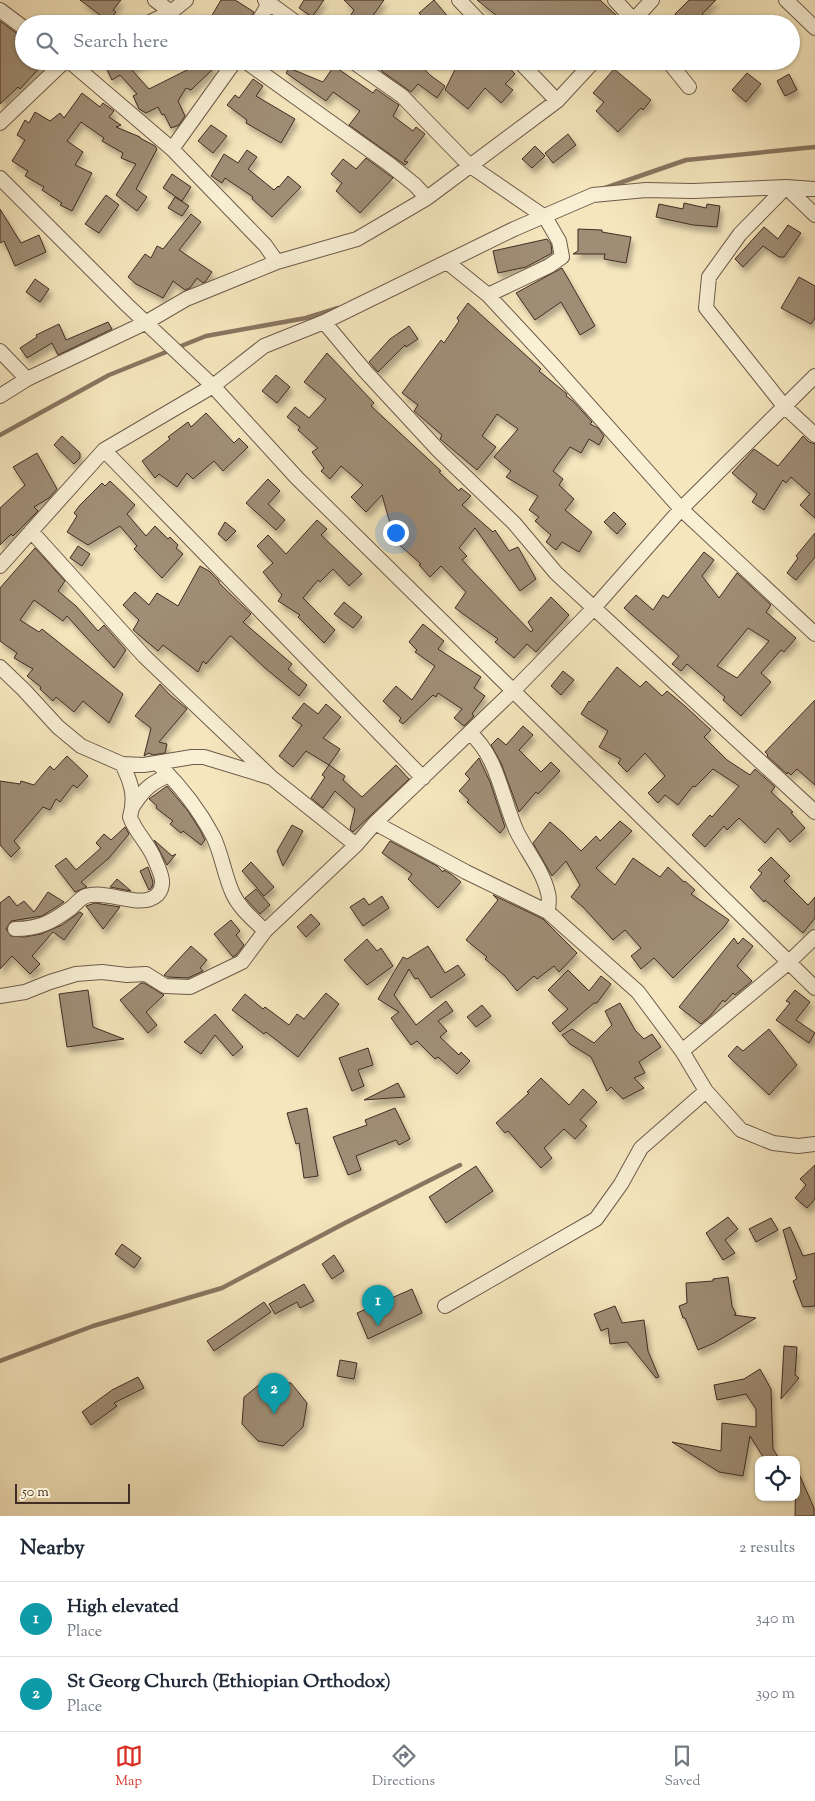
<!DOCTYPE html>
<style>
:root{--surface:#fff;--page:#f2f2f3;--text:#1f2937;--muted:#747a83;--line:#e0e1e3;--accent:#d93025}
body{margin:0;font-family:"Sorts Mill Goudy",serif;background:var(--page);color:var(--text)}
.controls{position:absolute;right:15px;bottom:15px;display:grid;overflow:hidden;border-radius:10px;box-shadow:0 1px 4px #0004}
.controls button{width:45px;height:45px;display:grid;place-items:center;padding:0;border:0;border-bottom:1px solid var(--line);background:var(--surface);color:var(--text);font:25px sans-serif}
.scale{position:absolute;left:15px;bottom:12px;width:115px;box-sizing:border-box;padding-left:5px;border:2px solid #422d25;border-top:0;font-size:14px;line-height:18px;white-space:nowrap;color:#422d25;-webkit-text-stroke:4px #f8efd4;paint-order:stroke}
.you{position:absolute;left:395px;top:532px;width:18px;height:18px;margin:-12px;border:4px solid #fff;border-radius:50%;background:#1a73e8;box-shadow:0 0 0 8px #1a73e833}
.badge{display:grid;place-items:center;width:32px;height:32px;border-radius:50%;background:var(--accent);color:#fff;font-size:16px;font-weight:700}
.pin{position:absolute;translate:-50% -41px;filter:drop-shadow(0 1px 2px #0008)}
.pin::after{content:'';position:absolute;top:26px;width:18px;height:15px;background:inherit;clip-path:polygon(0 0,100% 0,50% 100%)}
.list{margin:0;padding:0;list-style:none}
h2{display:flex;justify-content:space-between;align-items:center;height:65px;margin:0;padding:0 20px;font-size:21px}
h2 small{font-size:16px;font-weight:400;color:var(--muted)}
.list li{display:grid;grid-template-columns:32px 1fr auto;gap:15px;align-items:center;box-sizing:border-box;height:75px;padding:0 20px;border-top:1px solid var(--line)}
.list b{display:block;font-size:19px;white-space:nowrap}
.list p{margin:0;font-size:16px;white-space:nowrap;color:var(--muted)}
.list em{font-size:16px;font-style:normal;color:var(--muted)}
.icon{flex:none;width:28px;height:28px;fill:none;stroke:currentColor;stroke-width:2;stroke-linecap:round;stroke-linejoin:round}
.map{position:relative;flex:none;width:815px;height:1516px;overflow:hidden}
.search{position:absolute;background:var(--surface);box-shadow:0 1px 4px #0004;left:15px;right:15px;top:15px;height:55px;display:flex;align-items:center;gap:12px;box-sizing:border-box;padding:0 18px;border-radius:28px;color:var(--muted);font-size:19px}
.sheet{height:215px;background:var(--surface)}
nav{display:flex;justify-content:space-around;align-items:center;box-sizing:border-box;height:70px;border-top:1px solid var(--line);background:var(--surface);font-size:14px;color:var(--muted)}
nav a{display:grid;justify-items:center;gap:2px}
nav .on{color:var(--accent)}
.map>svg:first-child{display:block}
</style>
<div class="map">
<svg width="815" height="1516" viewBox="0 0 815 1516">
<defs>
<filter id="shadow"><feDropShadow dx="3" dy="5.5" stdDeviation="2.5" flood-color="#0004"/></filter>
</defs>
<rect width="100%" height="100%" fill="#f5e6bd"/>
<filter id="stains"><feTurbulence type="fractalNoise" baseFrequency=".004" numOctaves="4"/><feColorMatrix values="0 0 0 0 .2 0 0 0 0 .09 0 0 0 0 .02 0 0 0 .5 -.17"/></filter>
<radialGradient id="worn" r=".72"><stop offset=".6" stop-color="#630" stop-opacity="0"/><stop offset="1" stop-color="#630" stop-opacity=".3"/></radialGradient>
<g fill="none" stroke-linecap="round" stroke-linejoin="round">
<path stroke="#897661" stroke-width="4.5" d="M 605,188 L 686,160 L 815,147
M 0,435 L 109,375 L 206,336 L 306,318 L 338,308
M 0,1361 L 93,1326 L 222,1288 L 345,1223 L 460,1165"/>
</g>
<path fill="#9f8d74" stroke="#422d25" fill-rule="evenodd" filter="url(#shadow)" d="M 80,0 L 121,0 L 113,10 L 116,12 L 108,21 Z
M 221,0 L 235,0 L 254,12 L 248,24 L 221,24 L 211,17 Z
M 304,0 L 324,0 L 312,17 L 299,8 Z
M 344,0 L 384,0 L 367,24 L 345,24 L 354,10 Z
M 434,0 L 454,24 L 428,24 L 419,13 Z
M 477,0 L 600,0 L 617,16 L 610,24 L 492,24 L 497,16 Z
M 689,0 L 716,0 L 702,14 L 712,24 L 685,24 L 675,14 Z
M 0,21 L 19,35 L 24,37 L 24,61 L 46,61 L 20,89 L 18,87 L 0,104 Z
M 113,61 L 147,61 L 131,69 L 149,89 L 191,68 L 184,61 L 207,61 L 214,68 L 191,90 L 186,88 L 178,101 L 185,116 L 179,125 L 171,128 L 164,114 L 162,115 L 158,107 L 146,113 L 139,109 L 133,96 L 137,94 L 120,75 L 112,80 L 105,66 Z
M 373,61 L 416,61 L 430,75 L 445,86 L 437,98 L 418,84 L 411,92 L 383,72 Z
M 459,61 L 503,61 L 515,74 L 505,84 L 513,90 L 501,103 L 485,88 L 468,109 L 445,90 Z
M 334,66 L 373,93 L 376,89 L 396,103 L 399,105 L 393,116 L 413,131 L 416,127 L 425,134 L 404,161 L 408,162 L 405,165 L 349,125 L 360,111 L 333,92 L 326,101 L 286,73 L 289,68 L 323,82 Z
M 614,69 L 651,100 L 643,110 L 641,108 L 618,132 L 596,111 L 604,102 L 593,93 Z
M 747,73 L 761,84 L 746,102 L 732,90 Z
M 789,74 L 797,90 L 785,96 L 777,81 Z
M 253,79 L 263,86 L 256,96 L 295,119 L 281,143 L 246,123 L 247,120 L 227,105 L 235,95 L 239,98 Z
M 82,93 L 100,107 L 103,103 L 114,111 L 109,117 L 121,125 L 116,127 L 140,137 L 140,138 L 155,146 L 157,149 L 136,189 L 147,197 L 137,211 L 116,195 L 136,164 L 121,158 L 123,153 L 102,141 L 104,138 L 81,122 L 67,141 L 83,152 L 75,165 L 92,173 L 72,211 L 60,205 L 62,203 L 42,190 L 44,187 L 25,176 L 28,171 L 12,161 L 25,140 L 17,135 L 25,120 L 29,123 L 35,112 L 50,121 L 60,113 L 64,118 Z
M 211,125 L 227,136 L 213,153 L 198,141 Z
M 568,134 L 576,145 L 553,163 L 545,153 Z
M 535,146 L 545,156 L 532,168 L 522,159 Z
M 247,150 L 257,157 L 248,169 L 274,190 L 278,186 L 279,187 L 288,176 L 301,187 L 272,217 L 252,199 L 253,197 L 225,178 L 222,183 L 211,176 L 224,154 L 238,163 Z
M 366,158 L 393,178 L 360,213 L 336,191 L 342,183 L 331,174 L 343,159 L 356,169 Z
M 172,174 L 191,187 L 182,201 L 163,188 Z
M 106,195 L 119,205 L 99,233 L 85,224 Z
M 175,197 L 189,206 L 182,216 L 168,208 Z
M 684,203 L 706,208 L 707,204 L 720,206 L 717,227 L 693,225 L 656,217 L 659,204 L 683,209 Z
M 0,209 L 21,243 L 39,235 L 46,252 L 15,266 L 4,241 L 0,243 Z
M 191,214 L 201,222 L 179,250 L 212,272 L 205,282 L 203,283 L 197,278 L 190,288 L 185,290 L 173,281 L 163,298 L 136,284 L 128,277 L 145,254 L 151,258 L 157,246 L 163,249 Z
M 788,225 L 801,233 L 784,257 L 779,257 L 763,246 L 743,267 L 735,259 L 764,227 L 778,239 Z
M 578,229 L 602,230 L 602,232 L 631,237 L 626,263 L 604,259 L 605,254 L 573,254 L 578,251 Z
M 547,239 L 551,244 L 552,253 L 526,267 L 498,273 L 493,251 Z
M 562,268 L 595,326 L 580,335 L 561,302 L 535,320 L 516,293 Z
M 799,277 L 815,286 L 815,318 L 811,324 L 781,308 Z
M 35,279 L 49,289 L 40,302 L 26,292 Z
M 468,303 L 541,369 L 539,371 L 567,394 L 566,396 L 573,401 L 592,422 L 590,424 L 598,428 L 604,436 L 599,445 L 589,439 L 581,453 L 570,447 L 553,471 L 563,479 L 559,485 L 574,499 L 565,510 L 592,532 L 579,552 L 562,542 L 556,550 L 546,542 L 551,535 L 535,521 L 539,517 L 529,510 L 538,496 L 506,477 L 511,471 L 494,457 L 518,429 L 497,414 L 482,436 L 496,447 L 477,470 L 440,439 L 442,435 L 414,411 L 418,405 L 402,393 L 441,340 L 444,343 L 459,321 L 457,318 Z
M 108,322 L 112,329 L 58,355 L 52,343 L 27,358 L 20,348 L 37,337 L 36,335 L 59,324 L 66,340 Z
M 409,326 L 418,339 L 406,347 L 405,345 L 378,372 L 369,362 L 390,339 Z
M 327,353 L 374,403 L 371,406 L 441,471 L 439,472 L 459,491 L 461,488 L 471,496 L 462,505 L 493,532 L 495,530 L 509,551 L 518,547 L 536,579 L 520,591 L 475,528 L 459,548 L 467,556 L 462,560 L 531,632 L 533,630 L 528,622 L 551,597 L 569,615 L 536,652 L 527,644 L 514,658 L 495,642 L 498,639 L 455,608 L 466,592 L 441,566 L 430,577 L 419,565 L 421,564 L 395,541 L 382,495 L 366,512 L 351,497 L 363,485 L 341,466 L 330,479 L 321,471 L 324,468 L 312,452 L 318,448 L 298,430 L 300,427 L 287,417 L 295,407 L 309,418 L 326,399 L 304,382 Z
M 276,375 L 290,387 L 277,403 L 262,391 Z
M 206,413 L 234,443 L 239,438 L 248,447 L 223,471 L 214,461 L 193,479 L 187,473 L 177,487 L 159,474 L 155,478 L 142,461 L 170,439 L 168,437 L 188,422 L 191,427 Z
M 62,436 L 80,453 L 80,458 L 74,464 L 54,445 Z
M 803,436 L 809,442 L 815,444 L 815,518 L 800,505 L 810,494 L 791,477 L 786,483 L 783,480 L 764,510 L 752,502 L 757,494 L 732,473 L 754,449 L 778,466 Z
M 37,453 L 57,489 L 49,498 L 34,507 L 38,511 L 13,536 L 11,534 L 0,545 L 0,508 L 25,485 L 13,467 Z
M 268,479 L 280,491 L 268,504 L 285,520 L 276,530 L 246,503 Z
M 110,481 L 135,505 L 127,514 L 146,536 L 155,526 L 168,539 L 170,537 L 178,545 L 176,548 L 183,554 L 162,578 L 134,549 L 137,546 L 120,526 L 88,545 L 67,532 L 77,516 L 74,513 L 80,505 L 102,483 L 105,486 Z
M 614,512 L 626,524 L 617,534 L 604,522 Z
M 317,520 L 327,529 L 321,535 L 362,574 L 349,586 L 333,569 L 320,582 L 318,580 L 303,598 L 335,630 L 324,643 L 298,617 L 300,615 L 278,601 L 282,595 L 263,572 L 273,563 L 257,546 L 268,535 L 286,554 Z
M 225,522 L 236,531 L 226,541 L 218,534 Z
M 815,533 L 815,557 L 796,580 L 787,573 L 798,558 L 796,556 Z
M 78,546 L 90,554 L 82,566 L 70,558 Z
M 35,548 L 65,581 L 58,591 L 76,606 L 98,631 L 104,625 L 126,650 L 114,668 L 67,616 L 63,621 L 34,600 L 20,620 L 39,632 L 42,629 L 123,694 L 109,723 L 83,701 L 74,712 L 56,697 L 53,701 L 40,689 L 41,687 L 27,676 L 33,669 L 14,658 L 17,653 L 0,641 L 0,588 Z
M 704,552 L 714,560 L 702,576 L 719,598 L 737,573 L 771,605 L 766,612 L 796,638 L 784,652 L 781,650 L 761,673 L 771,682 L 741,716 L 723,700 L 725,697 L 687,664 L 681,671 L 672,664 L 679,656 L 624,608 L 636,595 L 653,610 L 663,595 L 668,598 ZM 748,628 L 769,641 L 737,678 L 717,666 Z
M 200,566 L 209,571 L 219,581 L 219,583 L 251,614 L 243,622 L 292,664 L 288,669 L 307,685 L 299,696 L 265,668 L 231,636 L 230,636 L 206,664 L 203,661 L 198,672 L 163,645 L 158,651 L 133,630 L 139,620 L 123,605 L 135,592 L 149,605 L 157,593 L 178,606 Z
M 344,602 L 362,617 L 353,628 L 334,614 Z
M 423,624 L 444,641 L 438,649 L 481,677 L 474,688 L 485,696 L 472,714 L 474,716 L 464,726 L 454,718 L 462,709 L 438,693 L 436,697 L 433,695 L 403,724 L 399,721 L 401,718 L 383,701 L 396,686 L 412,700 L 435,666 L 415,652 L 417,650 L 409,642 Z
M 617,667 L 640,687 L 646,681 L 662,696 L 667,691 L 685,706 L 711,730 L 704,737 L 727,760 L 750,775 L 755,769 L 775,787 L 771,792 L 793,812 L 791,813 L 805,828 L 790,842 L 778,828 L 765,843 L 739,818 L 727,830 L 724,826 L 705,847 L 692,835 L 710,815 L 712,817 L 739,786 L 713,769 L 695,787 L 693,786 L 678,805 L 665,795 L 658,803 L 648,793 L 665,776 L 645,753 L 627,772 L 618,763 L 621,759 L 599,747 L 608,731 L 581,714 L 589,701 L 590,702 Z
M 563,671 L 574,680 L 561,695 L 551,686 Z
M 160,684 L 169,694 L 187,709 L 159,742 L 167,744 L 165,753 L 153,755 L 149,753 L 144,756 L 151,728 L 135,716 Z
M 815,700 L 815,785 L 797,769 L 791,775 L 788,772 L 787,774 L 767,756 L 768,755 L 765,752 Z
M 304,703 L 318,714 L 326,704 L 341,717 L 323,738 L 340,749 L 329,765 L 306,751 L 293,767 L 279,756 L 302,725 L 292,718 Z
M 523,726 L 533,735 L 519,750 L 541,772 L 551,762 L 560,771 L 538,794 L 536,792 L 519,812 L 501,763 L 491,745 L 498,738 L 506,745 Z
M 67,756 L 88,776 L 77,788 L 73,785 L 60,802 L 56,799 L 50,810 L 43,807 L 14,841 L 20,848 L 11,857 L 0,845 L 0,781 L 20,784 L 21,781 L 34,785 L 50,766 L 54,770 Z
M 479,758 L 490,782 L 505,827 L 500,833 L 467,802 L 469,800 L 459,791 L 470,779 L 465,774 Z
M 329,765 L 345,776 L 343,780 L 362,797 L 396,765 L 409,779 L 353,832 L 350,829 L 355,809 L 335,791 L 323,808 L 311,798 L 325,777 L 322,775 Z
M 167,786 L 188,811 L 200,830 L 205,840 L 201,845 L 183,831 L 181,833 L 170,824 L 173,821 L 156,808 L 157,806 L 149,799 Z
M 620,821 L 632,831 L 596,868 L 615,885 L 633,858 L 660,877 L 668,867 L 684,882 L 685,881 L 695,890 L 691,894 L 729,920 L 723,928 L 673,978 L 654,958 L 641,969 L 631,956 L 641,948 L 625,930 L 613,940 L 583,907 L 571,897 L 580,885 L 566,861 L 552,876 L 533,843 L 550,822 L 563,833 L 581,851 L 596,836 L 600,841 Z
M 292,825 L 303,831 L 283,866 L 277,851 Z
M 125,827 L 129,834 L 109,858 L 81,882 L 87,887 L 75,892 L 55,866 L 66,858 L 76,870 L 101,848 L 96,843 L 104,834 L 111,840 Z
M 154,840 L 172,856 L 176,854 L 167,865 Z
M 390,841 L 437,866 L 443,872 L 444,870 L 451,874 L 461,882 L 438,908 L 408,879 L 412,874 L 382,853 Z
M 771,857 L 790,876 L 784,881 L 808,905 L 815,897 L 815,918 L 803,933 L 765,900 L 764,902 L 750,887 L 762,873 L 758,870 Z
M 251,862 L 274,887 L 264,896 L 242,871 Z
M 148,867 L 153,882 L 152,887 L 149,890 L 140,871 Z
M 117,879 L 131,891 L 110,887 Z
M 256,889 L 270,905 L 260,914 L 245,898 Z
M 48,892 L 64,902 L 42,916 L 11,921 L 6,929 L 11,936 L 24,937 L 41,934 L 62,925 L 80,912 L 83,914 L 64,940 L 53,932 L 32,956 L 40,964 L 30,974 L 12,956 L 0,969 L 0,903 L 9,896 L 17,906 L 24,901 L 34,912 Z
M 493,895 L 543,919 L 577,953 L 559,972 L 554,966 L 537,979 L 534,976 L 517,991 L 505,976 L 485,959 L 487,957 L 466,940 L 498,900 Z
M 382,896 L 389,908 L 363,926 L 350,907 L 364,898 L 369,905 Z
M 95,903 L 120,907 L 103,929 L 86,906 Z
M 311,914 L 320,924 L 306,937 L 297,927 Z
M 231,920 L 240,931 L 236,935 L 244,945 L 236,955 L 233,957 L 214,934 Z
M 734,938 L 738,944 L 743,938 L 753,946 L 737,966 L 752,981 L 735,995 L 733,993 L 725,1002 L 723,1000 L 711,1015 L 701,1024 L 679,1007 Z
M 367,939 L 377,951 L 381,948 L 393,966 L 367,985 L 344,960 Z
M 191,946 L 207,960 L 200,968 L 203,971 L 188,978 L 168,977 L 164,975 Z
M 428,946 L 445,973 L 458,965 L 465,975 L 431,998 L 418,978 L 415,979 L 409,969 L 394,995 L 416,1025 L 446,1001 L 453,1011 L 438,1021 L 447,1031 L 440,1037 L 459,1055 L 461,1052 L 470,1061 L 457,1074 L 438,1057 L 435,1059 L 417,1041 L 411,1045 L 391,1018 L 399,1012 L 378,999 L 403,957 L 407,959 Z
M 568,970 L 589,991 L 601,976 L 611,984 L 597,1003 L 594,1003 L 560,1032 L 552,1023 L 568,1009 L 548,990 Z
M 141,983 L 144,983 L 164,995 L 146,1012 L 157,1025 L 148,1033 L 120,1000 Z
M 88,990 L 93,1027 L 124,1039 L 67,1047 L 59,994 Z
M 795,990 L 810,1002 L 796,1020 L 815,1033 L 809,1043 L 776,1020 L 790,1003 L 786,1001 Z
M 326,993 L 339,1004 L 298,1057 L 266,1032 L 264,1034 L 232,1010 L 245,994 L 263,1009 L 265,1007 L 289,1025 L 297,1014 L 304,1019 Z
M 620,1003 L 635,1030 L 644,1039 L 652,1034 L 661,1047 L 639,1062 L 645,1073 L 634,1078 L 644,1088 L 623,1099 L 611,1087 L 607,1091 L 591,1057 L 570,1044 L 562,1035 L 572,1029 L 594,1043 L 612,1025 L 605,1011 Z
M 482,1005 L 491,1016 L 476,1027 L 467,1017 Z
M 215,1014 L 243,1047 L 233,1056 L 215,1035 L 201,1054 L 184,1042 Z
M 769,1029 L 797,1065 L 769,1095 L 728,1056 L 737,1046 L 743,1051 Z
M 368,1048 L 373,1065 L 358,1070 L 364,1086 L 352,1091 L 339,1058 Z
M 541,1078 L 569,1105 L 583,1089 L 597,1102 L 580,1120 L 587,1126 L 575,1139 L 564,1129 L 544,1148 L 552,1158 L 541,1168 L 508,1131 L 505,1133 L 496,1123 L 529,1093 L 527,1092 Z
M 398,1083 L 405,1097 L 364,1100 Z
M 307,1108 L 318,1176 L 304,1178 L 299,1143 L 296,1144 L 287,1113 Z
M 395,1108 L 410,1139 L 399,1145 L 396,1140 L 356,1156 L 361,1170 L 348,1175 L 333,1137 L 367,1125 L 365,1120 Z
M 815,1165 L 815,1199 L 807,1208 L 795,1198 L 806,1185 L 800,1179 Z
M 476,1166 L 493,1191 L 446,1223 L 429,1197 Z
M 728,1217 L 738,1229 L 725,1240 L 735,1253 L 723,1260 L 706,1233 Z
M 771,1218 L 778,1230 L 756,1242 L 749,1229 Z
M 790,1227 L 803,1256 L 815,1253 L 815,1306 L 803,1307 L 793,1281 L 797,1279 L 783,1230 Z
M 122,1244 L 141,1258 L 134,1268 L 115,1254 Z
M 334,1255 L 344,1271 L 332,1279 L 322,1264 Z
M 728,1277 L 732,1306 L 736,1314 L 734,1315 L 756,1318 L 714,1343 L 698,1350 L 685,1318 L 683,1318 L 679,1306 L 687,1303 L 686,1283 L 713,1281 L 713,1279 Z
M 304,1284 L 314,1301 L 300,1308 L 297,1302 L 275,1314 L 269,1304 Z
M 412,1289 L 422,1313 L 368,1339 L 357,1313 Z
M 264,1302 L 271,1312 L 214,1351 L 207,1341 Z
M 615,1306 L 622,1323 L 644,1320 L 648,1351 L 659,1377 L 656,1378 L 627,1342 L 610,1344 L 608,1328 L 601,1331 L 594,1314 Z
M 784,1346 L 797,1347 L 795,1375 L 799,1378 L 781,1399 Z
M 340,1360 L 357,1363 L 354,1379 L 337,1376 Z
M 760,1369 L 771,1389 L 773,1449 L 780,1460 L 765,1460 L 750,1436 L 743,1476 L 719,1472 L 672,1442 L 721,1451 L 722,1423 L 756,1427 L 756,1409 L 746,1394 L 717,1400 L 714,1385 L 744,1379 Z
M 138,1377 L 144,1388 L 114,1403 L 117,1406 L 91,1425 L 82,1412 L 112,1390 Z
M 265,1380 L 291,1383 L 307,1403 L 303,1427 L 283,1446 L 258,1441 L 242,1424 L 244,1397 Z
M 796,1467 L 814,1508 L 814,1516 L 795,1516 Z"/>
<g fill="none" stroke-linecap="round" stroke-linejoin="round">
<defs>
<path id="street" d="M 155,0 L 171,12
M 265,0 L 298,24
M 459,0 L 482,24
M 615,0 L 637,24
M 786,0 L 815,28
M 0,10 L 24,28
M 146,24 L 171,12 L 186,0
M 257,24 L 269,3
M 630,24 L 652,0
M 69,61 L 172,149 L 265,245 L 277,262 L 357,239 L 427,198 L 415,185 L 389,164 L 245,61
M 352,61 L 402,96 L 469,165 L 545,217 L 559,241 L 562,257 L 549,266 L 488,295
M 519,61 L 557,101
M 668,61 L 689,87
M 0,123 L 65,61
M 172,149 L 235,61
M 0,178 L 127,305 L 213,386 L 297,478 L 815,988
M 786,187 L 740,234 L 709,277 L 706,308 L 784,406 L 815,435
M 786,187 L 815,215
M 427,198 L 557,101 L 594,61
M 447,262 L 488,295 L 552,364 L 681,509 L 815,634
M 324,322 L 365,371 L 439,451 L 514,523 L 556,573 L 815,812
M 0,351 L 27,379
M 0,396 L 27,379 L 145,323 L 186,299 L 277,262
M 104,450 L 423,778
M 31,531 L 144,656 L 272,778 L 356,845
M 0,566 L 104,450 L 213,386 L 264,346 L 324,322 L 514,229 L 593,195 L 646,190 L 693,191 L 786,187 L 815,189
M 0,667 L 24,690 L 58,727 L 81,746 L 122,764 L 144,765 L 192,757 L 204,757 L 269,777
M 470,733 C 498,757 502,799 517,832 C 527,852 543,871 548,893 C 550,899 548,907 548,912
M 157,763 C 180,785 198,808 213,836 C 222,854 224,875 233,894 C 240,909 254,920 265,931
M 133,806 C 144,789 151,783 169,775
M 375,823 L 466,872 L 548,912 L 638,992 L 682,1051 L 706,1091 L 741,1130 L 773,1143 L 798,1146 L 815,1144
M 15,929 C 39,929 52,922 71,908 C 76,904 80,898 86,896 C 107,889 141,910 157,895 C 167,884 160,872 155,860 C 149,844 135,832 130,817 C 136,796 131,782 122,764
M 0,996 L 25,992 L 50,982 L 76,974 L 102,972 L 127,975 L 146,974 L 165,986 L 190,987 L 242,962 L 265,931 L 356,845 L 375,823 L 514,690 L 593,609 L 681,509 L 815,376
M 682,1051 L 789,962 L 815,937
M 445,1306 L 596,1219 L 621,1184 L 641,1148 L 706,1091"/>
</defs>
<use href="#street" stroke="#6f5b4b" stroke-width="16"/>
<use href="#street" stroke="#f8efd4" stroke-width="14"/>
</g>
<rect width="100%" height="100%" filter="url(#stains)"/>
<rect width="100%" height="100%" fill="url(#worn)"/>
</svg>
<div class="controls">
<button><svg class="icon" aria-label="locate" viewBox="0 0 24 24"><circle cx="12" cy="12" r="6"/><path d="M12 2v4M12 18v4M2 12h4M18 12h4"/></svg></button>
</div>
<div class="scale">50 m</div>
<div class="you"></div>
<div class="pin badge" style="left:378px;top:1326px;background:#0f9aa8">1</div>
<div class="pin badge" style="left:274px;top:1414px;background:#0f9aa8">2</div>
<div class="search"><svg class="icon" aria-label="search" viewBox="0 0 24 24"><circle cx="10" cy="10" r="6"/><path d="M15 15l6 6"/></svg>Search here</div>
</div>
<section class="sheet">
<h2>Nearby<small>2 results</small></h2>
<ul class="list">
<li><span class="badge" style="background:#0f9aa8">1</span><div><b>High elevated</b><p>Place</p></div><em>340 m</em></li>
<li><span class="badge" style="background:#0f9aa8">2</span><div><b>St Georg Church (Ethiopian Orthodox)</b><p>Place</p></div><em>390 m</em></li>
</ul>
</section>
<nav>
<a class="on"><svg class="icon" aria-label="map" viewBox="0 0 24 24"><path d="M3 6l6-2 6 2 6-2v14l-6 2-6-2-6 2zM9 4v14M15 6v14"/></svg>Map</a>
<a><svg class="icon" aria-label="directions" viewBox="0 0 24 24"><path d="M12 3l9 9-9 9-9-9zM9 14v-3h6M13 9l2 2-2 2"/></svg>Directions</a>
<a><svg class="icon" aria-label="saved" viewBox="0 0 24 24"><path d="M7 4h10v16l-5-4-5 4z"/></svg>Saved</a>
</nav>
